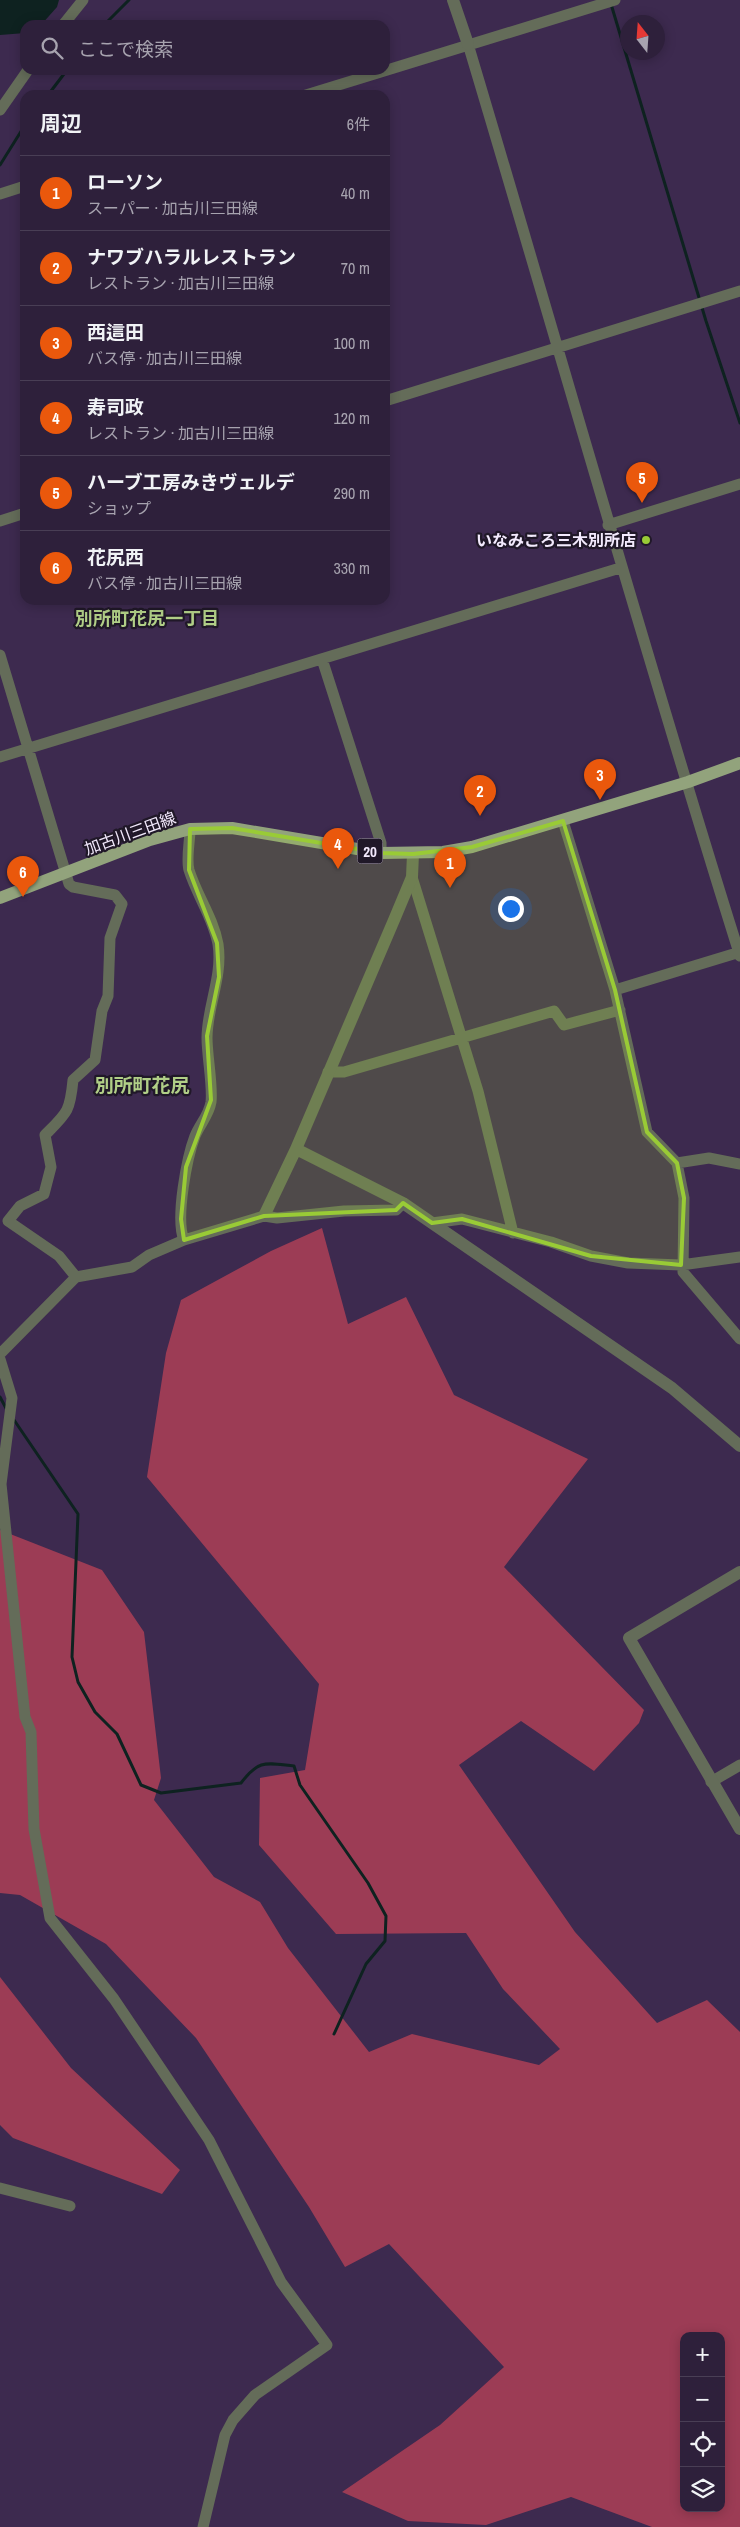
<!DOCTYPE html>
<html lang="ja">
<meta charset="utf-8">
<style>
:root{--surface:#2e203b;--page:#3a2d46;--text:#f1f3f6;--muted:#a7a3af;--line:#493e55;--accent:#ea580c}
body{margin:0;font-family:"Archivo Narrow","Noto Sans JP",sans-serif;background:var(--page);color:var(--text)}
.controls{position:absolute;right:15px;bottom:15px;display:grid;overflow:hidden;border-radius:10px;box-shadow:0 2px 12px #0003}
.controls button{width:45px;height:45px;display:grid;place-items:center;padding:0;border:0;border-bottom:1px solid var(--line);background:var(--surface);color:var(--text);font:25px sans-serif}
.compass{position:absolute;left:620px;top:15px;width:45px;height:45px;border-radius:50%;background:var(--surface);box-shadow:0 2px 12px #0003;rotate:343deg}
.you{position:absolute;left:510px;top:908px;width:18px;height:18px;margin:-12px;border:4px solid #fff;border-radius:50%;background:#1a73e8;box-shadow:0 0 0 8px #1a73e833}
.badge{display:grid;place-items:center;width:32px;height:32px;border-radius:50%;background:var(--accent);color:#fff;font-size:16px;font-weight:700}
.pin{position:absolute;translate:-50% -41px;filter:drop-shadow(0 1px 2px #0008)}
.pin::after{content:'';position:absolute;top:26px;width:18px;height:15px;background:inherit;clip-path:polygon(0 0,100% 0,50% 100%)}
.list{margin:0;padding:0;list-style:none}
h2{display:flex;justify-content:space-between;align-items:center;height:65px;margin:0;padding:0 20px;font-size:21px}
h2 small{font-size:16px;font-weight:400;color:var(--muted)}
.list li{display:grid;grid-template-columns:32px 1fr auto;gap:15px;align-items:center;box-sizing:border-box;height:75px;padding:0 20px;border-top:1px solid var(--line)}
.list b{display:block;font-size:19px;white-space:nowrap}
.list p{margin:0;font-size:16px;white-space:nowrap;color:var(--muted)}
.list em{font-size:16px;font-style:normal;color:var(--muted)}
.icon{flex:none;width:28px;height:28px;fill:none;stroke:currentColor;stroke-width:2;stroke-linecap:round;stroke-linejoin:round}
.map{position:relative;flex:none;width:740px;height:2527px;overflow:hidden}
.search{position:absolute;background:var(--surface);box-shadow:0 2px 12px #0003;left:20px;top:20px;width:370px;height:55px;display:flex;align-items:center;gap:12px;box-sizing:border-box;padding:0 18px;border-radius:15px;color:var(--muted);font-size:19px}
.panel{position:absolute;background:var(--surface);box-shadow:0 2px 12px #0003;left:20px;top:90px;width:370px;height:515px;border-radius:15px}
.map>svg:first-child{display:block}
</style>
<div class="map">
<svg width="740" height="2527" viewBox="0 0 740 2527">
<rect width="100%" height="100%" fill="#3d2a4f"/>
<path fill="#9c3c55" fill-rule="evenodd" d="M 322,1228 L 348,1324 L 406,1297 L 454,1395 L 588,1459 L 504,1567 L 644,1710 L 639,1723 L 594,1771 L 521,1721 L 459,1765 L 575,1932 L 657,2023 L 707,2000 L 740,2032 L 740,2527 L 652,2527 L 571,2497 L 486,2525 L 408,2521 L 342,2492 L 440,2425 L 504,2367 L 389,2244 L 345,2267 L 309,2207 L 196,2038 L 106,1944 L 20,1895 L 0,1893 L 0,1530 L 102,1570 L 144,1632 L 161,1778 L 154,1800 L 214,1877 L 260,1902 L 288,1948 L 369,2052 L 412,2034 L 539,2065 L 560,2049 L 503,1989 L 466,1933 L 336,1934 L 259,1845 L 260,1778 L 305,1770 L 319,1684 L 147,1477 L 166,1353 L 181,1300 L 271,1251 ZM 684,2336 L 721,2336 L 721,2508 L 684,2508 Z
M 0,1977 L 71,2068 L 180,2170 L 162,2194 L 13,2138 L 0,2125 Z"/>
<path fill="#0e2220" d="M 0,0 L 59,0 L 57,7 L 41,25 L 25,25 L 25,33 L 0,35 Z"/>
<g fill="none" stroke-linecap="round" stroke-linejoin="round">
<path stroke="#0e2220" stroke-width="3" d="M 611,4 L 706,321 L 740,423
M 104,25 L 129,0
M 48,95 L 67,70
M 0,165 L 25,125
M 0,1397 L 7,1410
M 12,1417 L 78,1514 L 72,1657 L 78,1682 L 95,1712 L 117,1734 L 141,1785 L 161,1793 L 241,1783 C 259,1759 266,1763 294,1766 L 300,1785 L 368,1883 L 386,1916 L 385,1941 L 366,1964 L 334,2034"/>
<path stroke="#646c59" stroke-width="11" d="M 63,25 L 83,0
M 468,44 C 559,348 645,654 740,956
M 306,95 L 615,0
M 0,110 L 28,70
M 0,194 L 25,186
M 385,401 L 740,291
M 0,521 L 25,513
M 608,525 L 740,484
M 0,655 L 69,884 L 73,887 L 115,895 L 122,904 L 110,938 L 108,996 L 102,1011 L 95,1060 L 73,1080 C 70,1112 67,1113 45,1135 L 51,1167 L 44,1194 L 20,1206 L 8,1221 L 59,1256 L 76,1277
M 322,659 L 381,843 L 381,853
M 0,757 L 620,568
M 563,821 L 615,990 L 647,1132 L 677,1163 L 684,1198 L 683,1272 L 740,1339
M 412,877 L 478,1091 L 513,1233
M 615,990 L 740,952
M 328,1072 L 344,1072 L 554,1011 L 564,1025 L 620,1010
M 677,1163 L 709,1158 L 740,1164
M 432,1223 L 462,1219 L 551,1242 L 591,1256 L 628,1263 L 681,1265 L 740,1257
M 184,1240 C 175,1219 187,1157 195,1136 C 200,1124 209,1115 211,1102 C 213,1086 207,1056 207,1038 C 207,1006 223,977 218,944 C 213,917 197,896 189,870 C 186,859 190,841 190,829
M 0,1354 L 76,1277 L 132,1267 L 149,1255 L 184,1240 L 264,1216 L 277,1218 L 344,1211 L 396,1210 L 403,1203
M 0,1359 L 12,1398 L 1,1484 L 25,1717 L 31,1732 L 34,1829 L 50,1918 L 114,1999 L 209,2140 L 281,2282 L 327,2345 L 255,2395 L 233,2420 L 225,2435 L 203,2527
M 711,1782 L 740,1765
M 0,2188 L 70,2206"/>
<path stroke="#646c59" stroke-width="12" d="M 453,0 L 468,44
M 296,1149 L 403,1203 L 432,1223 L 672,1388 L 740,1446
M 264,1216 L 296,1149 L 394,920 L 412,877 L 413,854
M 740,1572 L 629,1638 L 740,1829"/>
<path stroke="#92a37c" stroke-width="12" d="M 0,898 L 150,840 L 190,829 L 232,828 L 381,853 L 443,852 L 472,847 L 688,782 L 740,763"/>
</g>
<path fill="#99cb36" fill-opacity="0.2" stroke="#99cb36" stroke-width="4" stroke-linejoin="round" d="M 563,821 L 615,990 L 647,1132 L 677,1163 L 684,1198 L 681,1265 L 591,1256 L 462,1219 L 432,1223 L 403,1203 L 396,1210 L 264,1216 L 184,1240 L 181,1219 L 186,1167 L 211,1100 L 207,1036 L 219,977 L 217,943 L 189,870 L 190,829 L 232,828 L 381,853 L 413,854 L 472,847 Z"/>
<circle fill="#99cb36" stroke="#201828" stroke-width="2" cx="646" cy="540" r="5"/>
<g text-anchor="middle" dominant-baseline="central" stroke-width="4.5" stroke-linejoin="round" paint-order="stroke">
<rect fill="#201828" stroke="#b4abbd" stroke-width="1" x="357.5" y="838.5" width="25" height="25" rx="4"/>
<g font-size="15" font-weight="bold" fill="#f3eafd">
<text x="370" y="851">20</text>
</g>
<g font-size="16" font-weight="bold" fill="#f3eafd" stroke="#201828" text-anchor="end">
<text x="636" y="540">いなみころ三木別所店</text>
</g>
<g font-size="16" fill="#f3eafd" stroke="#201828">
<text transform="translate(130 833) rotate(-20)">加古川三田線</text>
</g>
<g font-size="18" font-weight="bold" fill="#b1cf87" stroke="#201828">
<text x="147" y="618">別所町花尻一丁目</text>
</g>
<g font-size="19" font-weight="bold" fill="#b1cf87" stroke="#201828">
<text x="142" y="1085">別所町花尻</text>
</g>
</g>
</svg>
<div class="controls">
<button>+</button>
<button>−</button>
<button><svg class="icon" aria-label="locate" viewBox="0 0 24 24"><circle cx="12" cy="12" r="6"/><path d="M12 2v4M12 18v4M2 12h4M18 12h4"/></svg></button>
<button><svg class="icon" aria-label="layers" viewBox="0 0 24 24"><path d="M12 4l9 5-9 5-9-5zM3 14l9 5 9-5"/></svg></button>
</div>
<svg class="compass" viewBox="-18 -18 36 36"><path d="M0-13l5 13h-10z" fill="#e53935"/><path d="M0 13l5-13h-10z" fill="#a7a3af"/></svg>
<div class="you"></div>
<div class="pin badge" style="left:450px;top:888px">1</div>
<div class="pin badge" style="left:480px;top:816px">2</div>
<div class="pin badge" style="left:600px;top:800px">3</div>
<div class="pin badge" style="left:338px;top:869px">4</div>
<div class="pin badge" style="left:642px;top:503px">5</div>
<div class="pin badge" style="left:23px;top:897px">6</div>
<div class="search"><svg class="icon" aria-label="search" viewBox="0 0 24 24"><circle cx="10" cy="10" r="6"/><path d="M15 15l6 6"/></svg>ここで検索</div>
<section class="panel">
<h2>周辺<small>6件</small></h2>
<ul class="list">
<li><span class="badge">1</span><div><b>ローソン</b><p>スーパー · 加古川三田線</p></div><em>40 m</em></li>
<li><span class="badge">2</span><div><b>ナワブハラルレストラン</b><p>レストラン · 加古川三田線</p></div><em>70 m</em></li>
<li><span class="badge">3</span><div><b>西這田</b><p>バス停 · 加古川三田線</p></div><em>100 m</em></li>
<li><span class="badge">4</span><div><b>寿司政</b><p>レストラン · 加古川三田線</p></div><em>120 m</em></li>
<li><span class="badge">5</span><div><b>ハーブ工房みきヴェルデ</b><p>ショップ</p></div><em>290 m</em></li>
<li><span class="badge">6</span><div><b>花尻西</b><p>バス停 · 加古川三田線</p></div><em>330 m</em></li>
</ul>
</section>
</div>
